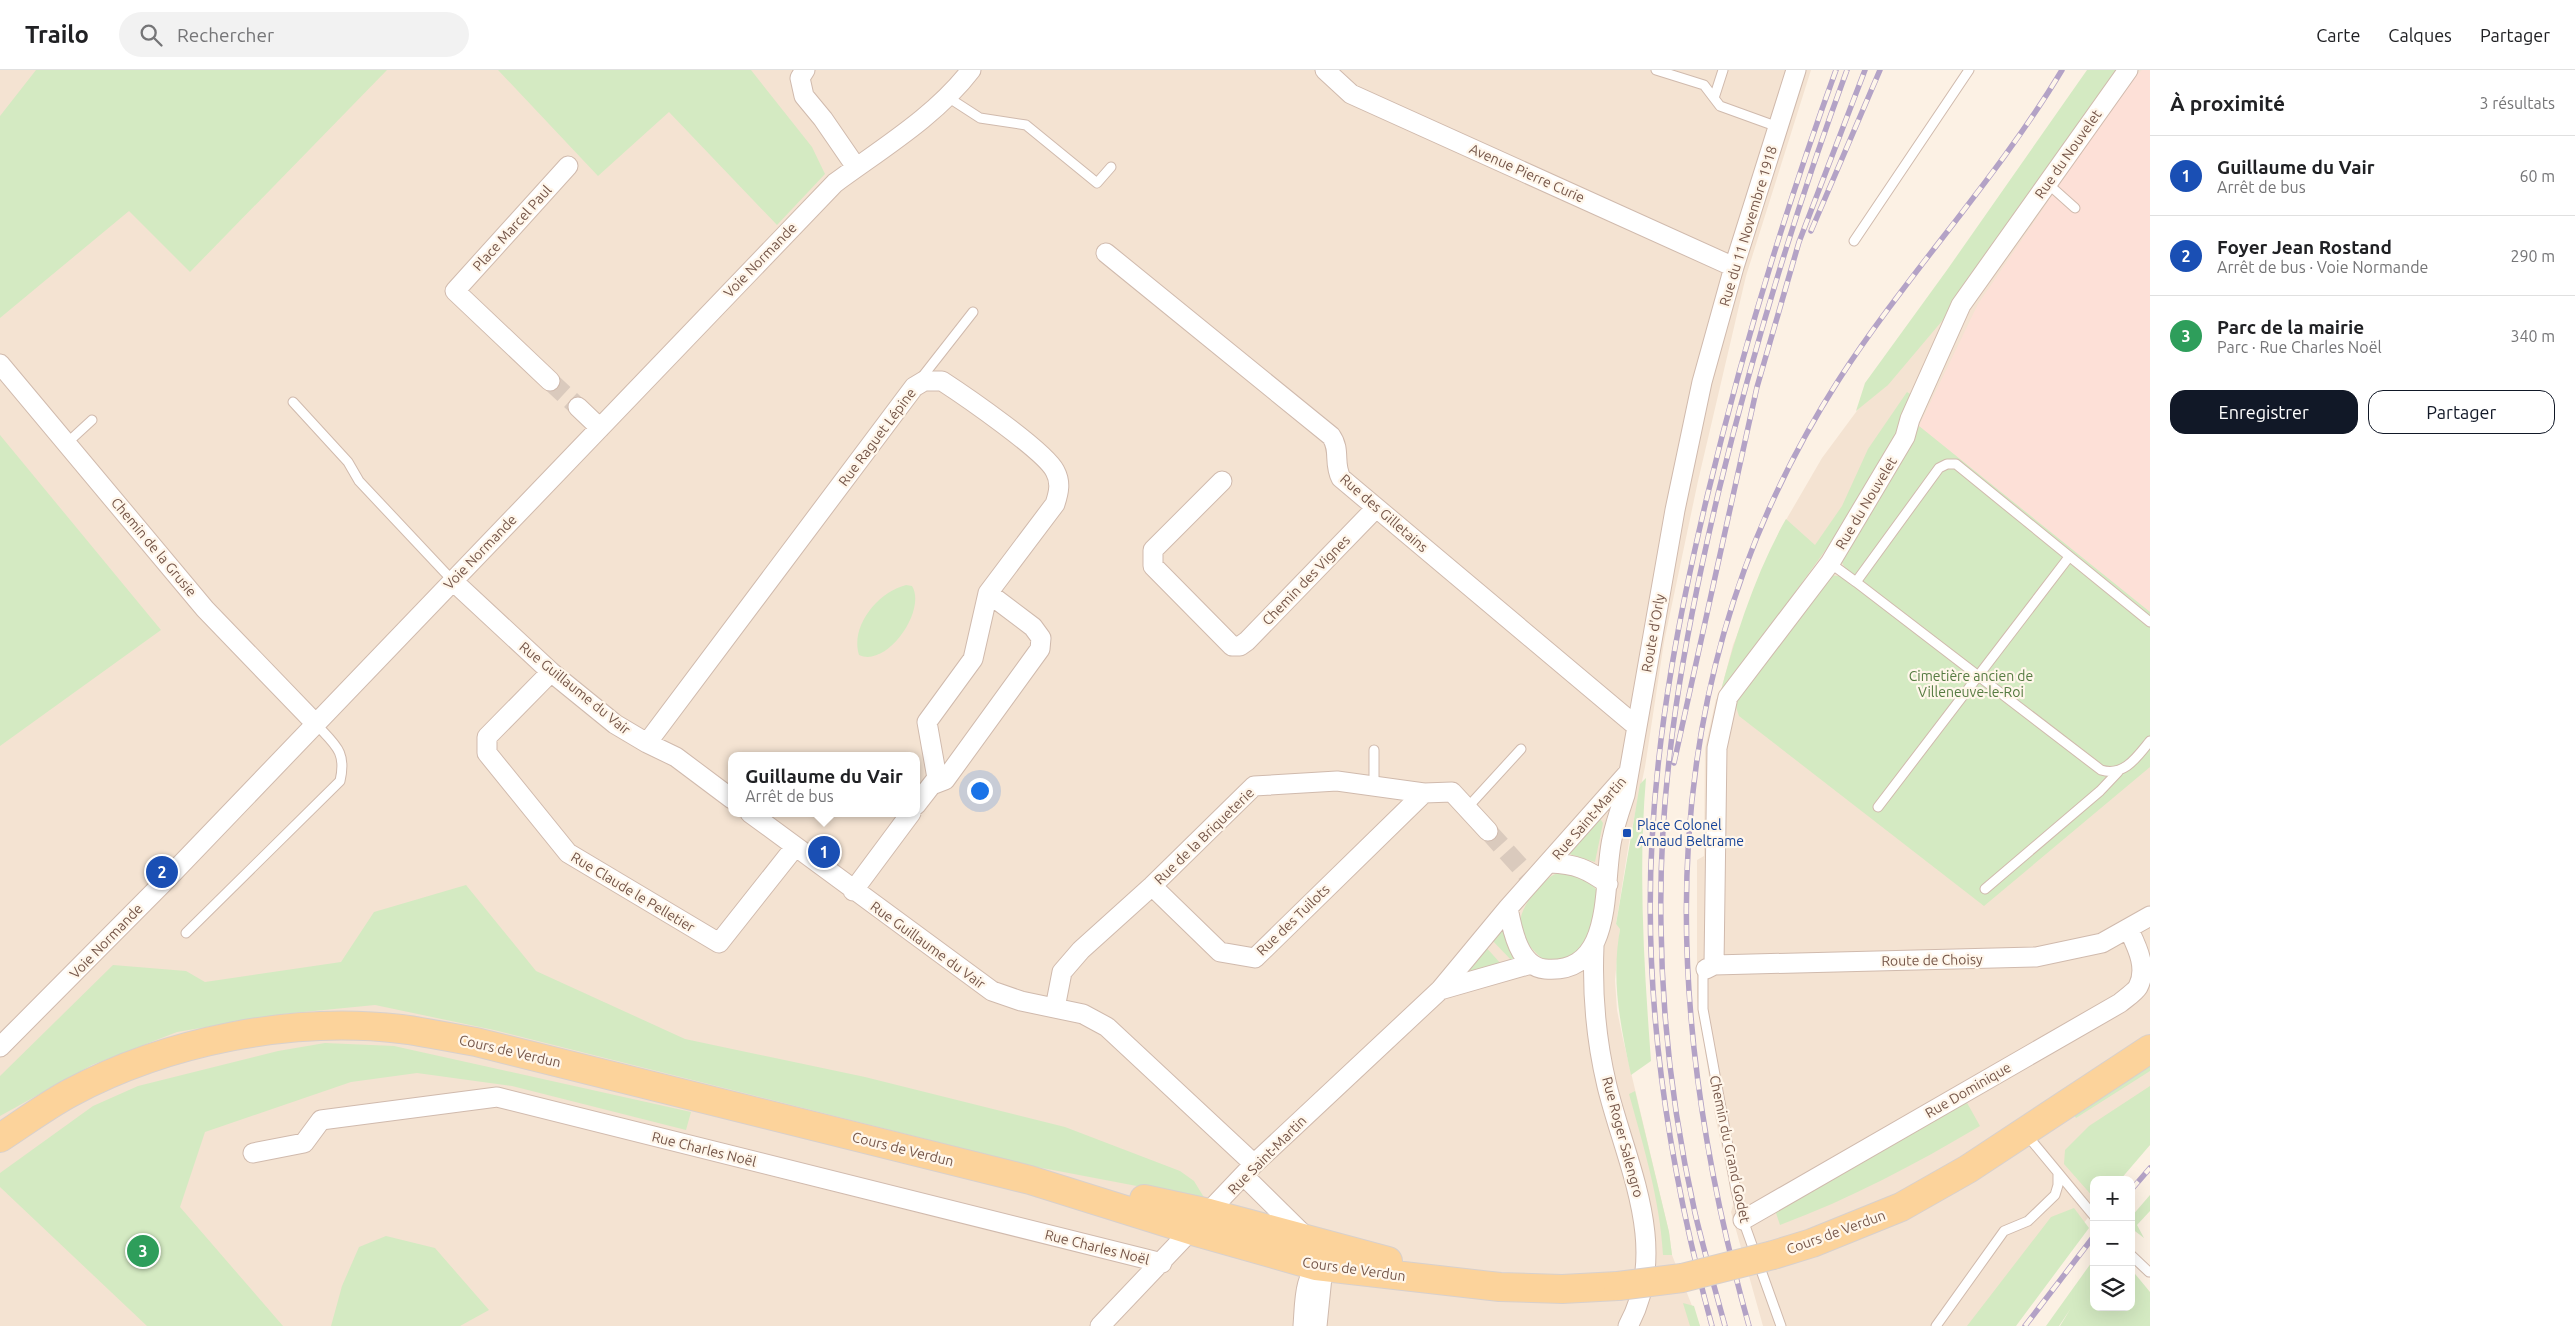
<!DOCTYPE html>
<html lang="fr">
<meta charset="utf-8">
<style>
:root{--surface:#fff;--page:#f2f2f2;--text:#202124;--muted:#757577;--line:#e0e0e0;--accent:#111827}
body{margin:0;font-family:Ubuntu,sans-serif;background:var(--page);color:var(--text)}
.controls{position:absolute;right:15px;bottom:15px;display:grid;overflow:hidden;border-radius:10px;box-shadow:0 5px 20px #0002}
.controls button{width:45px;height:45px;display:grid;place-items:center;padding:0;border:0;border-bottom:1px solid var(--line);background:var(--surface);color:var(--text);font:25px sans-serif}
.you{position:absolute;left:979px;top:720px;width:18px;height:18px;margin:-12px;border:4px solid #fff;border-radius:50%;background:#1a73e8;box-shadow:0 0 0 8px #1a73e833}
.badge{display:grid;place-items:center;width:32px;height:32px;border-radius:50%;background:var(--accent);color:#fff;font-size:16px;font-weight:700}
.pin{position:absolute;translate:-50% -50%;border:2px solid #fff;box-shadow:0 1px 5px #0006}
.popup{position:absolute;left:728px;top:682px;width:192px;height:65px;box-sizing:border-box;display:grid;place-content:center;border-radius:10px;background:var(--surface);filter:drop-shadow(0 1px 4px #0005);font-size:16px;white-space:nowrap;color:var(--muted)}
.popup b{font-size:19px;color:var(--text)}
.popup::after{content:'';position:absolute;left:50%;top:100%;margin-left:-10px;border:10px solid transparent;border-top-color:var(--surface)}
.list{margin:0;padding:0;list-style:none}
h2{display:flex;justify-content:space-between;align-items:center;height:65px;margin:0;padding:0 20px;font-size:21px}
h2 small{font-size:16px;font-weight:400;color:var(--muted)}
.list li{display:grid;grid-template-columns:32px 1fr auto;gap:15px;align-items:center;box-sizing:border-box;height:80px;padding:0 20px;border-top:1px solid var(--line)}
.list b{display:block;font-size:19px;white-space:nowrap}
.list p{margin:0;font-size:16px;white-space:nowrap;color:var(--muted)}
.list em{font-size:16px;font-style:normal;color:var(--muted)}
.actions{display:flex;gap:10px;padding:15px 20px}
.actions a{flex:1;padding:11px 0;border:1px solid var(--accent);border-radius:15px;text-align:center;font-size:18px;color:var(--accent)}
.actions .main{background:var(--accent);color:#fff}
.icon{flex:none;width:28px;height:28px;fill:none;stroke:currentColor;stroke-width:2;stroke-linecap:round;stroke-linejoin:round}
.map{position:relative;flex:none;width:2150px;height:1256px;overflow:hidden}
header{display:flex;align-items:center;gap:30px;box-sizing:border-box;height:70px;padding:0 25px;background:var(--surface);border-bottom:1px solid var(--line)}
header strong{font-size:24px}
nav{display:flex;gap:28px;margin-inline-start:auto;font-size:18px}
.search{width:350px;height:45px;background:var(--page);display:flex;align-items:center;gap:12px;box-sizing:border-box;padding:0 18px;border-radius:28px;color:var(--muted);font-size:19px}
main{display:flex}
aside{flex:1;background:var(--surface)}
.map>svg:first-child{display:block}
</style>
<header>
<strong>Trailo</strong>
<div class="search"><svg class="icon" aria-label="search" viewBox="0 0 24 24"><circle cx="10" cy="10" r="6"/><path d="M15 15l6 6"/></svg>Rechercher</div>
<nav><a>Carte</a><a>Calques</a><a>Partager</a></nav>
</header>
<main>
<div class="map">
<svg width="2150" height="1256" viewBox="0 0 2150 1256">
<rect width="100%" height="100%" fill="#fcf1e4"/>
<path fill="#f4e3d2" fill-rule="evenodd" d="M 0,0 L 1811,0 L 1746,206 L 1698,411 L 1664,572 L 1645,697 L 1629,772 L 1616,854 L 1620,858 L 1615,910 L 1617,940 L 1623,969 L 1669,1162 L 1672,1185 L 1700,1256 L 0,1256 ZM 732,686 L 916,686 L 916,743 L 732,743 Z
M 2111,0 L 2150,0 L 2150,1075 L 2094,1110 L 2094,1140 L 2002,1256 L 1763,1256 L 1731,1142 L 1734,1132 L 1715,1046 L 1697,927 L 1697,790 L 1704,786 L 1705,679 L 1716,629 L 1719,628 L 1733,575 L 1779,462 L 1822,388 L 1876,315 L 1956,218 Z"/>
<path fill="#fde0d7" d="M 2142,0 L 2150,0 L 2150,543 L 1919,356 L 1978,234 L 2129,13 Z"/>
<path fill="#d4eac2" d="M 36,0 L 387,0 L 190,202 L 129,141 L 0,248 L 0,46 Z
M 498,0 L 751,0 L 812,77 L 825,104 L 777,155 L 669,42 L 598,106 Z
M 2087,0 L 2117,0 L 1980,206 L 1888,315 L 1856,341 L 1865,313 L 1947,200 Z
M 1907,322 L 1917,328 L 1842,457 L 1719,628 C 1735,567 1755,504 1786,449 L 1815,475 L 1842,436 L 1868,379 Z
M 1919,356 L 2150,542 L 2150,697 L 1984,836 L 1739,646 L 1735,634 L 1829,505 L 1839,506 L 1845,498 L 1840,489 L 1906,382 Z
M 0,365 L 161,560 L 0,676 Z
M 906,515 L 912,516 C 927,540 887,598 859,585 C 850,556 878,522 906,515 Z
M 1646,708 C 1638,801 1644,897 1651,991 L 1631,1005 C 1620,953 1611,911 1620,859 L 1616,854 L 1640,714 Z
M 1599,747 L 1603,753 L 1595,792 L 1569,784 Z
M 1557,803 C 1575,804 1589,809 1600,824 C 1596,847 1594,888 1563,891 C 1557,892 1550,890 1544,890 C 1516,866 1512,849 1536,821 C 1543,814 1548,807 1557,803 Z
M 466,815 L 536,901 L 685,969 L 865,1007 L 1065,1057 L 1180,1101 L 1194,1111 L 1205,1129 L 1037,1097 L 494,960 L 375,935 L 283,944 L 177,962 L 92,995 L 0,1046 L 0,1006 L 113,895 L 186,901 L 205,912 L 341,892 L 374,842 Z
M 1502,854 L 1515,883 L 1512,891 L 1491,869 Z
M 1484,875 L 1502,895 L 1461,910 Z
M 325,973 L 394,976 L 691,1042 L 686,1060 L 512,1016 L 417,1003 L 351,1012 L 205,1062 L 180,1137 L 283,1256 L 147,1256 L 0,1117 L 0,1103 L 93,1036 L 138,1016 L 278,981 Z
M 2150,993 L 2150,1001 L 2076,1048 L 2073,1043 Z
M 2150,1016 L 2150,1075 L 2120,1110 L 2094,1110 L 2094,1128 L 2064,1094 L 2065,1080 L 2089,1056 Z
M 1635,1021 L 1669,1162 L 1672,1185 L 1663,1185 C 1660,1130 1644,1078 1629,1024 Z
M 1966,1031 L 1980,1056 C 1914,1095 1852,1128 1780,1155 L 1775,1140 Z
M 2150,1125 L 2150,1141 L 2137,1155 L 2144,1168 L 2131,1158 L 2131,1147 Z
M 2074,1138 L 2089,1158 L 2016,1256 L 1967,1256 L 2051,1147 Z
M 386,1166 L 435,1178 L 489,1240 L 460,1256 L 331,1256 L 342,1216 L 359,1177 Z
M 2094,1189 L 2094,1237 L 2131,1237 L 2131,1199 L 2150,1222 L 2150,1256 L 2060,1256 L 2071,1238 L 2059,1256 L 2046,1256 Z
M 1683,1233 L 1694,1236 L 1700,1256 L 1690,1256 Z"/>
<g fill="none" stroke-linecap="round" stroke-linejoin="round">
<path stroke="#dacabd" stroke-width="19" stroke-dasharray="19 9" stroke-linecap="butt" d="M 550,311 L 578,337
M 1488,761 L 1533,811"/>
<defs>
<path id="service" d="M 1656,0 L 1704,15 L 1720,36 L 1778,57
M 946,26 L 980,48 L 1026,55 L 1097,113 L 1111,97
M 1714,28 L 1723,0
M 2047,113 L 2075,138
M 1854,171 L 1969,0
M 919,311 L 973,242
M 293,332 L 348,392 L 359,411 L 453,511
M 67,373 L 92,350
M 1830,493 L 1856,512
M 2150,552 L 1956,394 L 1947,394 L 1939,398 L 1856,512 L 2101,700 C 2124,707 2137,687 2150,671
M 1374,716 L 1374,680
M 1878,737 L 2069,487
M 1467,738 L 1521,679
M 1985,819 L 2100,721 L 2118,702
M 186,863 L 340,711 C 347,681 335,675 315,653
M 1706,899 L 1703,903 L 1703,939 L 1736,1120 L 1743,1150 L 1781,1256
M 2026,1064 L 2094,1146
M 2131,1185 L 2149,1202
M 1936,1256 L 2004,1161 L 2028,1151 L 2055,1125 L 2058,1115 L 2058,1104"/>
<path id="minor" d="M 805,0 L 800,8 L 804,26 L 823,49 L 856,97
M 1325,0 L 1351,24 L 1734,197
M 1106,183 L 1331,366 C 1341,380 1333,393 1341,408 L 1636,656
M 0,294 L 205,539 L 315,653
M 550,311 L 455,221 L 568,96
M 578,337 L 600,358
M 1222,411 L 1153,480 L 1153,496 L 1232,576 L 1240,576 L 1247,571 L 1376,438
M 453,511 L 551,602 L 615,654 L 647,673 L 676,687 L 732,729
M 551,602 L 487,667 L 487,683 L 568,783 L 719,873 L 795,777
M 647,673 L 914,317 L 924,311 L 942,311 C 965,326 1045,381 1055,401 C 1061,412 1059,422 1055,434 L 988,523 L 973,589 L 927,652 L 937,708 L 916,735
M 932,715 L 945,710 L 1040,579 L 1041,568 L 1033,557 L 988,523
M 750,743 L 992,921 L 1021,931 L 1083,944 L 1107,957 L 1254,1094
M 1550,793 C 1576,794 1587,799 1608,814
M 1152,816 L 1220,882 L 1255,888 L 1424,723
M 853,821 L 911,743
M 1508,838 C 1512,859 1519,897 1545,899 C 1616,905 1602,813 1612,769 C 1615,754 1620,740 1625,725 L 1675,440 L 1702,312 L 1734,197 L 1796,0
M 1594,876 C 1592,923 1596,970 1607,1016 C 1626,1094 1671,1178 1628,1256
M 1714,895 L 1717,678 L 1728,627 L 1830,493 L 1905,367 L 1910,349 L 1961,235 L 2128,0
M 1706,899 L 1714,895 L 2036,887 L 2102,873 L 2150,846
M 1440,920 L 1531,894
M 1055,938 L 1062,902 L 1081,880 L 1152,816 L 1254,716 L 1337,711 L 1424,723 L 1452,722 L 1488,761
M 0,977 L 164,812 L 835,113 C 881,79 936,46 971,0
M 253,1083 L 304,1073 L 321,1050 L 497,1027 L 1162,1193
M 1244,1106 L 1308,1169
M 1743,1150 L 2120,933 C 2126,928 2135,922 2138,917 C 2148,898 2137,877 2129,860
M 1100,1256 L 1254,1094 L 1440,920 L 1508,838 L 1628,703
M 1303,1256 C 1305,1231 1303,1205 1324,1189
M 1317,1256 L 1323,1197"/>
<path id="primary" d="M 0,1068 C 23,1053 46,1036 70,1023 C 167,971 292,946 401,959 C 426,962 451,968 476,972 L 1030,1110 L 1193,1161 L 1316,1196 L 1500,1217 L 1562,1219 L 1618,1216
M 1144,1129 L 1209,1143 L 1388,1191
M 1773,1185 L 1812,1173 L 1901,1137 L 1968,1099 L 2150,979"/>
</defs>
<use href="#service" stroke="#d0baad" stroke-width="11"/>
<use href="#minor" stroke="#d0baad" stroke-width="21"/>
<use href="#primary" stroke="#d8d0cc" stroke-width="30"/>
<use href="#service" stroke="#fff" stroke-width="9"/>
<use href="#minor" stroke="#fff" stroke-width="19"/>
<use href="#primary" stroke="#fcd39b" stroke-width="28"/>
<defs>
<path id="rail" d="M 1811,161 L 1880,0
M 1674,693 L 1757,317 L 1799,172 L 1865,0
M 2131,1120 L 2150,1098
M 1712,1256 C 1669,1099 1643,934 1652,771 C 1658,654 1680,540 1707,427 C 1742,281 1785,140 1836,0
M 1725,1256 C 1715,1219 1704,1181 1695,1143 C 1674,1049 1662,951 1661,855 C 1658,707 1685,563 1719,420 C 1754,277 1796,138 1847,0
M 1749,1256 C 1658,930 1649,606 1838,311 C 1907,204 1996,110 2062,0
M 2025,1256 L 2094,1166"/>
</defs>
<use href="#rail" stroke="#b3a2c6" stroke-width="5.5"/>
<use href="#rail" stroke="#fff6ea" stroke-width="4" stroke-dasharray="11" stroke-linecap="butt"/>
<defs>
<path id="primary-bridge" d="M 1618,1216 L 1682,1208 L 1773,1185"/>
</defs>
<use href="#primary-bridge" stroke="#d8d0cc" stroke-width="30" stroke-linecap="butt"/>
<use href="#primary-bridge" stroke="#fcd39b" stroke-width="28"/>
</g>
<rect fill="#1a4fb4" stroke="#fff6ea" stroke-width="2" x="1622" y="758" width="10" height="10" rx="2.5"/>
<g text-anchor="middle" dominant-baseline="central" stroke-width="4.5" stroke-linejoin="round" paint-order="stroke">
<g font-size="14" fill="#755649" stroke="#fff6ea">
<text transform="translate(2068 84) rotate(-55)">Rue du Nouvelet</text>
<text transform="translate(1527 103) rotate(24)">Avenue Pierre Curie</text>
<text transform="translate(1748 156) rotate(-73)">Rue du 11 Novembre 1918</text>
<text transform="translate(512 158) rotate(-48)">Place Marcel Paul</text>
<text transform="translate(760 190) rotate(-46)">Voie Normande</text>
<text transform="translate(877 367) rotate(-53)">Rue Raguet Lépine</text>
<text transform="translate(1866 433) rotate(-59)">Rue du Nouvelet</text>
<text transform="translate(1384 443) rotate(41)">Rue des Gilletains</text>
<text transform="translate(154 477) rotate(50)">Chemin de la Grusie</text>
<text transform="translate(480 482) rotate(-46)">Voie Normande</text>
<text transform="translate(1306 510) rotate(-46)">Chemin des Vignes</text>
<text transform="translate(1653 563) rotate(-80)">Route d'Orly</text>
<text transform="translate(575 618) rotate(39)">Rue Guillaume du Vair</text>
<text transform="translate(1589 748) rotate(-49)">Rue Saint-Martin</text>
<text transform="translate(1204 766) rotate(-44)">Rue de la Briqueterie</text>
<text transform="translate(633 822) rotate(31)">Rue Claude le Pelletier</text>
<text transform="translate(1293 850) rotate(-44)">Rue des Tuilots</text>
<text transform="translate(106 871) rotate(-46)">Voie Normande</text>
<text transform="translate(928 875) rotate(36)">Rue Guillaume du Vair</text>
<text transform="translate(1932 890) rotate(-1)">Route de Choisy</text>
<text transform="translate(510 981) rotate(13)">Cours de Verdun</text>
<text transform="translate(1968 1020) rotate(-30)">Rue Dominique</text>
<text transform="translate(1623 1067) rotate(75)">Rue Roger Salengro</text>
<text transform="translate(704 1079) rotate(14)">Rue Charles Noël</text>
<text transform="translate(903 1079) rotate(14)">Cours de Verdun</text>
<text transform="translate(1730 1079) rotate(78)">Chemin du Grand Godet</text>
<text transform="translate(1267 1085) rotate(-45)">Rue Saint-Martin</text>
<text transform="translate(1836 1162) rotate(-20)">Cours de Verdun</text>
<text transform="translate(1097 1177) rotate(14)">Rue Charles Noël</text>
<text transform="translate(1354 1199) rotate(8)">Cours de Verdun</text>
</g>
<g font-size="14" fill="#557b41" stroke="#fff6ea">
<text x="1971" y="606">Cimetière ancien de<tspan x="1971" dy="16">Villeneuve-le-Roi</tspan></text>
</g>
<g font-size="14" fill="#164399" stroke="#fff6ea" text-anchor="start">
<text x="1637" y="755">Place Colonel<tspan x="1637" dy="16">Arnaud Beltrame</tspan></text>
</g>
</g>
</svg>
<div class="controls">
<button>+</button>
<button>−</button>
<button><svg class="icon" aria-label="layers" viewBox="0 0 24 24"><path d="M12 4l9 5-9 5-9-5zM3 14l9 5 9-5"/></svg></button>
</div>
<div class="you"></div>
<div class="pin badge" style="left:824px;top:782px;background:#1a4fb4">1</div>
<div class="popup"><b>Guillaume du Vair</b>Arrêt de bus</div>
<div class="pin badge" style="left:162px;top:802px;background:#1a4fb4">2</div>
<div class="pin badge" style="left:143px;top:1181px;background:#2e9e5b">3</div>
</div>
<aside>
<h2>À proximité<small>3 résultats</small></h2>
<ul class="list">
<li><span class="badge" style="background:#1a4fb4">1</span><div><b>Guillaume du Vair</b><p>Arrêt de bus</p></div><em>60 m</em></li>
<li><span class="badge" style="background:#1a4fb4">2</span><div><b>Foyer Jean Rostand</b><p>Arrêt de bus · Voie Normande</p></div><em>290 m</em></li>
<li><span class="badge" style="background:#2e9e5b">3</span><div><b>Parc de la mairie</b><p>Parc · Rue Charles Noël</p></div><em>340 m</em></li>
</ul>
<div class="actions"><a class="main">Enregistrer</a><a>Partager</a></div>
</aside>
</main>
